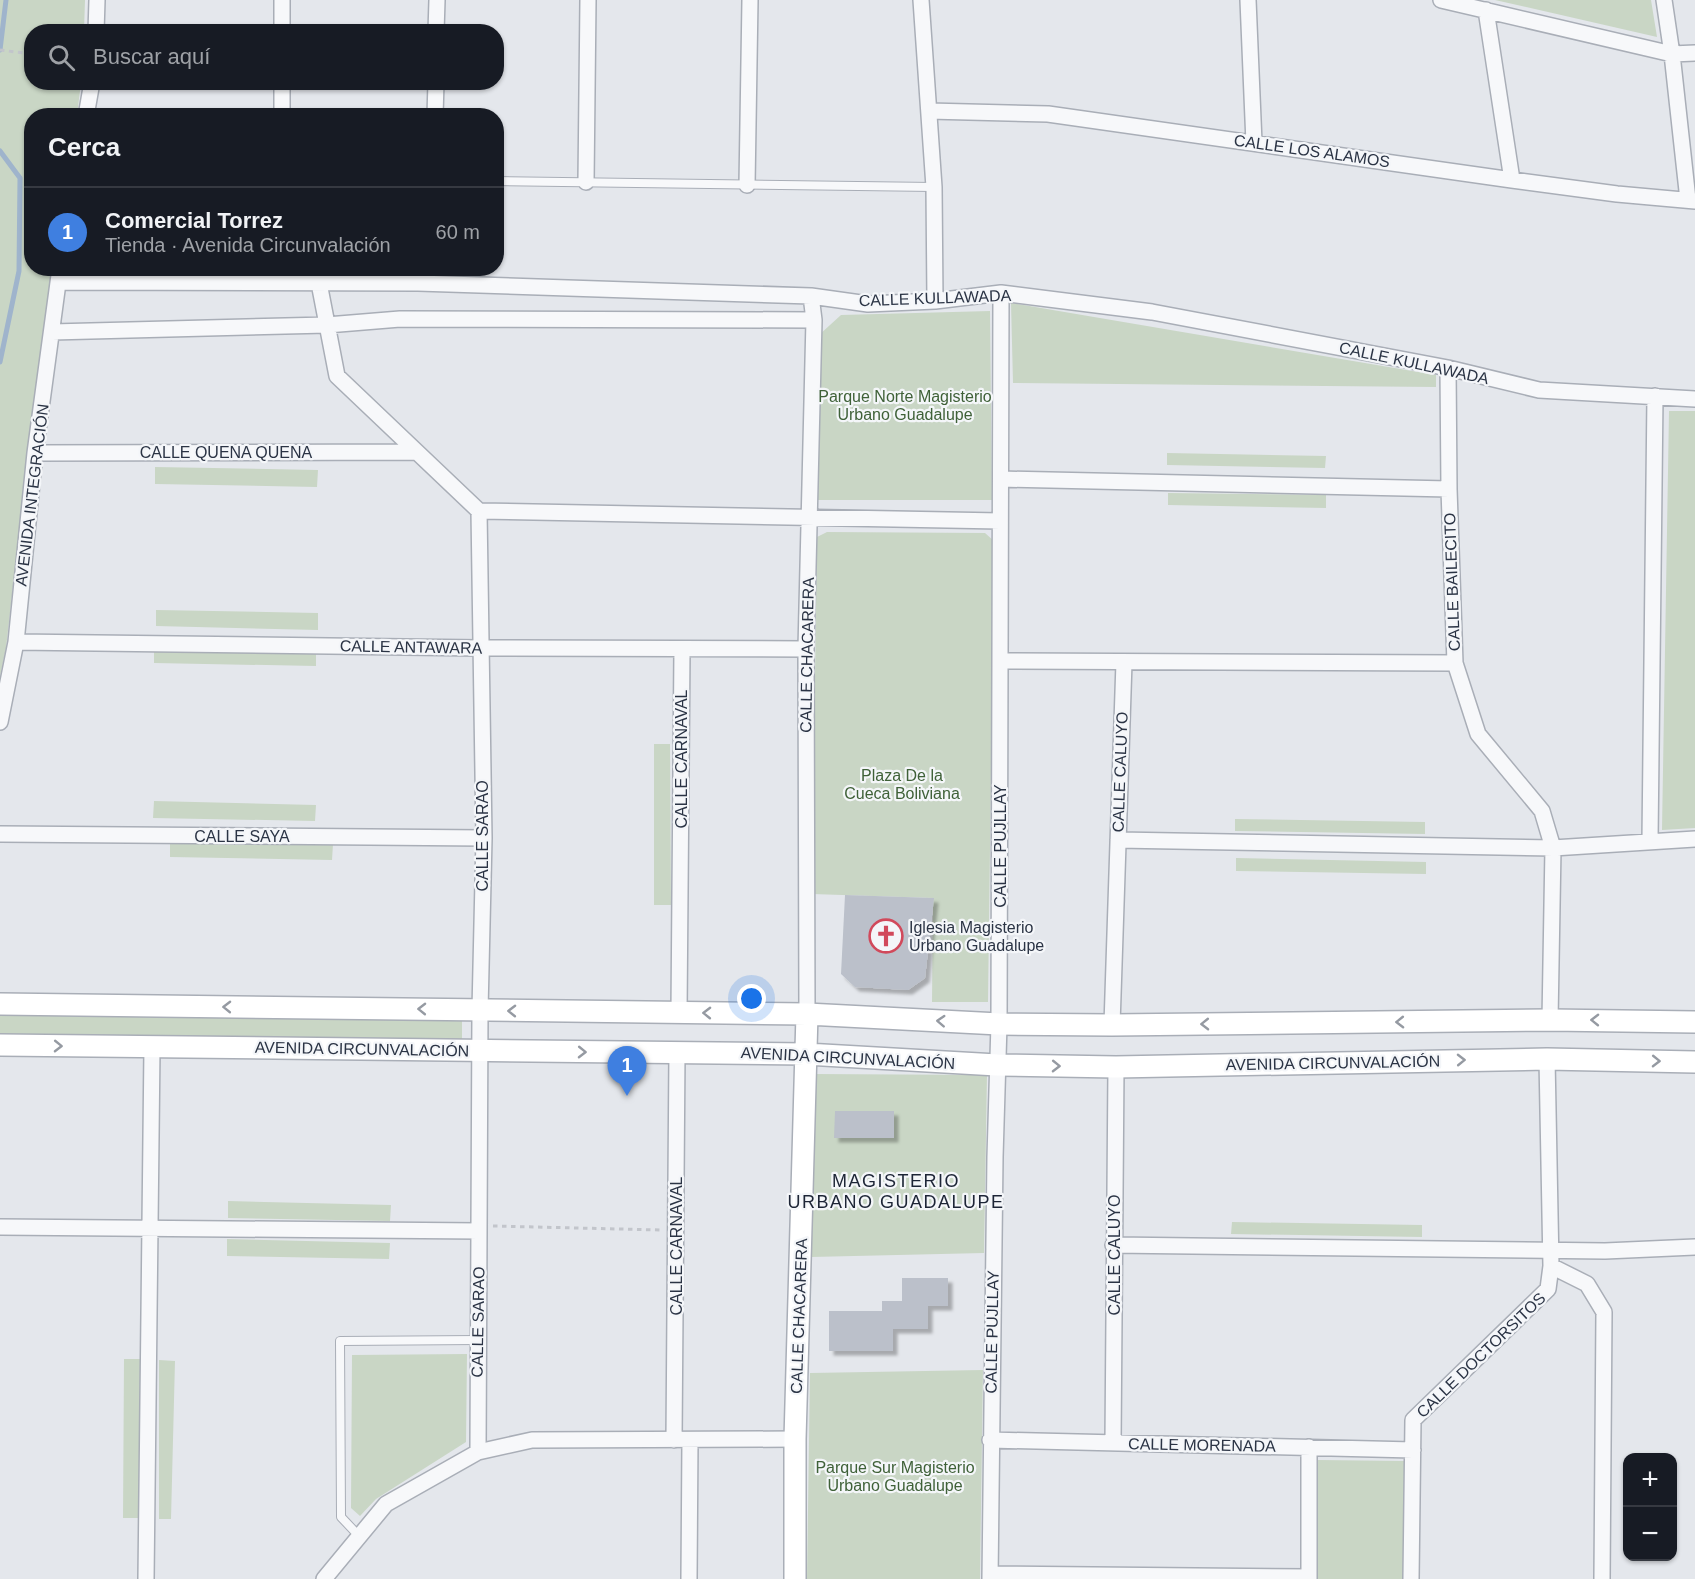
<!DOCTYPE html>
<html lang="es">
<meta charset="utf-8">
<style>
:root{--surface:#171b24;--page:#242831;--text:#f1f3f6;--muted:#9ea1a6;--line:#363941;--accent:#d1495b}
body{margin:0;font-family:Arial,sans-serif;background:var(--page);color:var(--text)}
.controls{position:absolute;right:18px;bottom:18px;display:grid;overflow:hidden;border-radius:12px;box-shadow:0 2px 4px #0004}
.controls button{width:54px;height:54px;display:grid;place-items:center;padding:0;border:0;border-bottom:2px solid var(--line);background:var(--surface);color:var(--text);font:30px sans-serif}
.you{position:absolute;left:752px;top:999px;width:21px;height:21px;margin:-15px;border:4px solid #fff;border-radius:50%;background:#1a73e8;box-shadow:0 0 0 9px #1a73e833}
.badge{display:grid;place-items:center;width:39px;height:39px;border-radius:50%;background:var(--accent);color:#fff;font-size:20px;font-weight:700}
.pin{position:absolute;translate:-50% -50px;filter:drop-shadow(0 2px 3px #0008)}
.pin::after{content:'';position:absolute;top:32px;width:21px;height:18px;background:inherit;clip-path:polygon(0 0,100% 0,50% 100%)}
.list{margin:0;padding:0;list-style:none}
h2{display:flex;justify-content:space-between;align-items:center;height:78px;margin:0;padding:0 24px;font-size:26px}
h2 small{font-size:20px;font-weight:400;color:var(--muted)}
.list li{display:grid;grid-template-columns:39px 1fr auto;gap:18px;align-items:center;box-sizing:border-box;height:90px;padding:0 24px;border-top:2px solid var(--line)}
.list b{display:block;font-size:22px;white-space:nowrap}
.list p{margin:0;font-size:20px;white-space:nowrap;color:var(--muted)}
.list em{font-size:20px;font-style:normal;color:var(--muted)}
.icon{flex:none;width:33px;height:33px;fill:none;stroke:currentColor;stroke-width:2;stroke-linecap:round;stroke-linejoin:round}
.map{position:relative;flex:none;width:1695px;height:1579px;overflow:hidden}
.search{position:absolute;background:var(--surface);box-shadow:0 2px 4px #0004;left:24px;top:24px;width:480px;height:66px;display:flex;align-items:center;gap:15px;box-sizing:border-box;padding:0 21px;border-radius:24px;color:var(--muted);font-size:22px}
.panel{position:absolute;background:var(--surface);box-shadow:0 2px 4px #0004;left:24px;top:108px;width:480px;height:168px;border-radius:24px}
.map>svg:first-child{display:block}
</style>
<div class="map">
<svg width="1695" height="1579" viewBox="0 0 1695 1579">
<defs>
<filter id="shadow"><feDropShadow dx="4.5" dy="4.5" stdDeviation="1.5" flood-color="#0004"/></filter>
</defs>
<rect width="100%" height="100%" fill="#e4e7ec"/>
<path fill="#c9d6c5" d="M 0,0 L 85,0 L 84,31 L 32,32 L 32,82 L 81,83 L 77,115 L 32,116 L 32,268 L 55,269 L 28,454 L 6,648 L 0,676 Z
M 1495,0 L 1651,0 L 1657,37 Z
M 1011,303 L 1436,375 L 1436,387 L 1013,383 Z
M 990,311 L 992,500 L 818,500 L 819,335 L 841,315 Z
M 1669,411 L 1695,411 L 1695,828 L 1662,830 Z
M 1167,453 L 1326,456 L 1325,468 L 1167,465 Z
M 155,467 L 318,470 L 317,487 L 155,484 Z
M 1168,493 L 1326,495 L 1326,508 L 1168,505 Z
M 827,532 L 985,533 L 994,541 L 988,1002 L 932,1002 L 933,898 L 812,894 L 817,537 Z
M 156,610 L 318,613 L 318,630 L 156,626 Z
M 154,647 L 316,650 L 316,666 L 154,663 Z
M 654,744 L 670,744 L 671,905 L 654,905 Z
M 154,801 L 316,805 L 315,821 L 153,818 Z
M 1235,819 L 1425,822 L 1425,834 L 1235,831 Z
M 170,841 L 333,844 L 332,860 L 170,857 Z
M 1236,858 L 1426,862 L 1426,874 L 1236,871 Z
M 0,1015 L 462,1019 L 462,1041 L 0,1034 Z
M 813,1074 L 987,1075 L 984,1253 L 811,1257 Z
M 228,1201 L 391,1205 L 390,1221 L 228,1218 Z
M 1232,1222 L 1422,1225 L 1422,1237 L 1231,1234 Z
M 227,1239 L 390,1243 L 389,1259 L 227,1256 Z
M 467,1354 L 466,1442 L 376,1499 L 360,1516 L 351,1508 L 352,1355 Z
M 124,1359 L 140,1359 L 139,1518 L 123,1518 Z
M 159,1360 L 175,1361 L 171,1519 L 159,1519 Z
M 983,1370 L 980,1579 L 807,1579 L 810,1373 Z
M 1318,1460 L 1406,1461 L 1404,1579 L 1316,1579 Z"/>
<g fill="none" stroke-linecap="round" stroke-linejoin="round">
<path stroke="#9fb4cc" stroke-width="5" d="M 0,50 L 6,0
M 0,151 L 20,178 L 19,271 L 0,362"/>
</g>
<path fill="#bbc0ca" filter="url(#shadow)" d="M 845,895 L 934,898 L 925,978 L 908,990 L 855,987 L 841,974 Z
M 835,1111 L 894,1111 L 894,1138 L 834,1138 Z
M 902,1278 L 948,1278 L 948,1306 L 928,1306 L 928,1329 L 893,1329 L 893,1351 L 829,1351 L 829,1311 L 882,1311 L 882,1301 L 902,1301 Z"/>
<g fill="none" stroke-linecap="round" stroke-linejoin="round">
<defs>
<path id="lane" d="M 496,181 L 934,187
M 359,1536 L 341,1517 L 340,1341 L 478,1340"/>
<path id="street" d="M 921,0 L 934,187 L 935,301
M 1248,0 L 1254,143
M 1441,0 L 1672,54 L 1695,53
M 1664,0 L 1672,54 L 1688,200
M 1486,10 L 1512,180
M 96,32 L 97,0
M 282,32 L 282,0
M 436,32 L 437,0
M 929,111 L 1048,114 L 1512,180 L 1617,194 L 1695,201
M 86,116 L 92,82
M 282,116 L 282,82
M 435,116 L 436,82
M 586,182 L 588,0
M 747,185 L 750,0
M 58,282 L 418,283 L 811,296 L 868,304 L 935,301 L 1001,293 L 1152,312 L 1448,368 L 1539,390 L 1695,399
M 319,283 L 337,376 L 479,511 L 484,838 L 480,1010 L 478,1452
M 52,332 L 327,325 L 400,319 L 814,320
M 1448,368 L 1449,489 L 1455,663 L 1478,734 L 1542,811 L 1553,848 L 1550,1020
M 35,453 L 416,452
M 1001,479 L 1449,489
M 479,511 L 1000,521
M 16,642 L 480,648 L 806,649
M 1000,661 L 1455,663
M 0,722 L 16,642 L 35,453 L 60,268
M 0,834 L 484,838
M 1118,840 L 1553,848 L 1695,839
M 1650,840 L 1655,396
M 679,1013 L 682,649
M 807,1014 L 806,649 L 814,320 L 811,296
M 1112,1025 L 1124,662
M 0,1227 L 479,1231
M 1113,1245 L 1605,1251 L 1695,1247
M 1551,1266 L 1587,1284 L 1604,1312 L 1602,1579
M 674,1440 L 677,1052
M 990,1440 L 1413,1450
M 1113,1443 L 1116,1067
M 1309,1447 L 1309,1579
M 990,1574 L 1309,1577
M 146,1579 L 152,1048
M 324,1579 L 386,1504 L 478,1452 L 532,1440 L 795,1439
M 689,1579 L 690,1440
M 990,1579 L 995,1157 L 999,1024 L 1001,293
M 1411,1579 L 1413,1420 L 1548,1289 L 1551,1266 L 1547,1059"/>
<path id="secondary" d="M 0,1004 L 807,1014 L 999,1024 L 1112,1025 L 1550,1020 L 1695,1022
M 0,1045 L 806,1054 L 997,1065 L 1116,1067 L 1547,1059 L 1695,1062
M 795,1579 L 795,1439 L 807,1014"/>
</defs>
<use href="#lane" stroke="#a9aeb7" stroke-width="10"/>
<use href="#street" stroke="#a9aeb7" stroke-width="18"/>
<use href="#secondary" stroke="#a9aeb7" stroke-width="24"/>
<path stroke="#c2c5cb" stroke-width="3" stroke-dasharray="4.5 4.5" stroke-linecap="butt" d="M 0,50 L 32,54
M 493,1226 L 661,1230"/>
<use href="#lane" stroke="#f7f8fa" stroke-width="8"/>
<use href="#street" stroke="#f7f8fa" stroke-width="15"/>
<use href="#secondary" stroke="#fff" stroke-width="21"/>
</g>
<defs><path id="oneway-chevron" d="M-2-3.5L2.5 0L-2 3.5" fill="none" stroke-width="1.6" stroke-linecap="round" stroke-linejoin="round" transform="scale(1.5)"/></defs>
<g stroke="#959aa2">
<use href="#oneway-chevron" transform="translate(227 1007) rotate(-179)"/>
<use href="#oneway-chevron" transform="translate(422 1009) rotate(-179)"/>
<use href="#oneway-chevron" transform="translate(512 1011) rotate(-179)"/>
<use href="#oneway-chevron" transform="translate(707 1013) rotate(-179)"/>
<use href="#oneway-chevron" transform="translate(1595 1020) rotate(-179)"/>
<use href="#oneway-chevron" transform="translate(941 1021) rotate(-177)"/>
<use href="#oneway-chevron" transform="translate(1400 1022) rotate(179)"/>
<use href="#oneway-chevron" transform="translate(1205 1024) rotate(179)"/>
<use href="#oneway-chevron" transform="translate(58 1046) rotate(1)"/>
<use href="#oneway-chevron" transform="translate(582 1052) rotate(1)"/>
<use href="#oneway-chevron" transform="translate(1461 1060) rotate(-1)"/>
<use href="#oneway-chevron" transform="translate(1656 1061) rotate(1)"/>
<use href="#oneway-chevron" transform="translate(1056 1066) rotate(1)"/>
</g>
<defs>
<symbol id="church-ring" viewBox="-11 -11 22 22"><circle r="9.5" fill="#f4f6f9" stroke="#d1495b" stroke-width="1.5"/><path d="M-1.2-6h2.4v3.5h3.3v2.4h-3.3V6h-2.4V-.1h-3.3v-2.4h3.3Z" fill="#d1495b"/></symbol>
</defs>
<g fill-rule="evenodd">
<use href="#church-ring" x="867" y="917" width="38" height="38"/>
</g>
<g text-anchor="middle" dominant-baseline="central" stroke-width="4.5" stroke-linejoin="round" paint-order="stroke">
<g font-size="16" fill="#2b3445" stroke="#f4f6f9">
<text transform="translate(1312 151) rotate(8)">CALLE LOS ALAMOS</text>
<text transform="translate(935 298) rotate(-2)">CALLE KULLAWADA</text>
<text transform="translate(1414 363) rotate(12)">CALLE KULLAWADA</text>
<text x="226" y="452">CALLE QUENA QUENA</text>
<text transform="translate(32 495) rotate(-83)">AVENIDA INTEGRACIÓN</text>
<text transform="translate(1452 582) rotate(-92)">CALLE BAILECITO</text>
<text transform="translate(411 647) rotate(1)">CALLE ANTAWARA</text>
<text transform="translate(807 655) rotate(-89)">CALLE CHACARERA</text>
<text transform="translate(681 759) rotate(-90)">CALLE CARNAVAL</text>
<text transform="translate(1120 772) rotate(-88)">CALLE CALUYO</text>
<text x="242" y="836">CALLE SAYA</text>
<text transform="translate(482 836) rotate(-90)">CALLE SARAO</text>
<text transform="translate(1000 846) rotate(-90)">CALLE PUJLLAY</text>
<text transform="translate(362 1049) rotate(1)">AVENIDA CIRCUNVALACIÓN</text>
<text transform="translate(848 1058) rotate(3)">AVENIDA CIRCUNVALACIÓN</text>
<text transform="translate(1333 1063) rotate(-1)">AVENIDA CIRCUNVALACIÓN</text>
<text transform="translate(676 1246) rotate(-90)">CALLE CARNAVAL</text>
<text transform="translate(1114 1255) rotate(-90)">CALLE CALUYO</text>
<text transform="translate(799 1316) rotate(-88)">CALLE CHACARERA</text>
<text transform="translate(478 1322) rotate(-89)">CALLE SARAO</text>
<text transform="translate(992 1332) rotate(-89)">CALLE PUJLLAY</text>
<text transform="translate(1481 1355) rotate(-44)">CALLE DOCTORSITOS</text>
<text transform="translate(1202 1445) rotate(1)">CALLE MORENADA</text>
</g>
<g font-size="16" fill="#3f6138" stroke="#f4f6f9">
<text x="905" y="396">Parque Norte Magisterio<tspan x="905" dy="18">Urbano Guadalupe</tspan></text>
<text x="902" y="775">Plaza De la<tspan x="902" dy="18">Cueca Boliviana</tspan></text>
<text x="895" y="1467">Parque Sur Magisterio<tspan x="895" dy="18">Urbano Guadalupe</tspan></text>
</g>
<g font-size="16" fill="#2b3445" stroke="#f4f6f9" text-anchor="start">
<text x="909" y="927">Iglesia Magisterio<tspan x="909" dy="18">Urbano Guadalupe</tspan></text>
</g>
<g font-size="18" letter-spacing="1.5" fill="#1d2536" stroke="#f4f6f9">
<text x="896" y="1181">MAGISTERIO<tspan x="896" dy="21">URBANO GUADALUPE</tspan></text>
</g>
</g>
</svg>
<div class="controls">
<button>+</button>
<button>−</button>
</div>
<div class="you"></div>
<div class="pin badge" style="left:627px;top:1096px;background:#3f7fe0">1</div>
<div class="search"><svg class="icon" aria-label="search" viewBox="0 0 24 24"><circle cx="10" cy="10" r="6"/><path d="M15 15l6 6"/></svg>Buscar aquí</div>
<section class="panel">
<h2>Cerca<small></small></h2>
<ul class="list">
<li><span class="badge" style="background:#3f7fe0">1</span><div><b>Comercial Torrez</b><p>Tienda · Avenida Circunvalación</p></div><em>60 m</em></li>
</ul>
</section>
</div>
